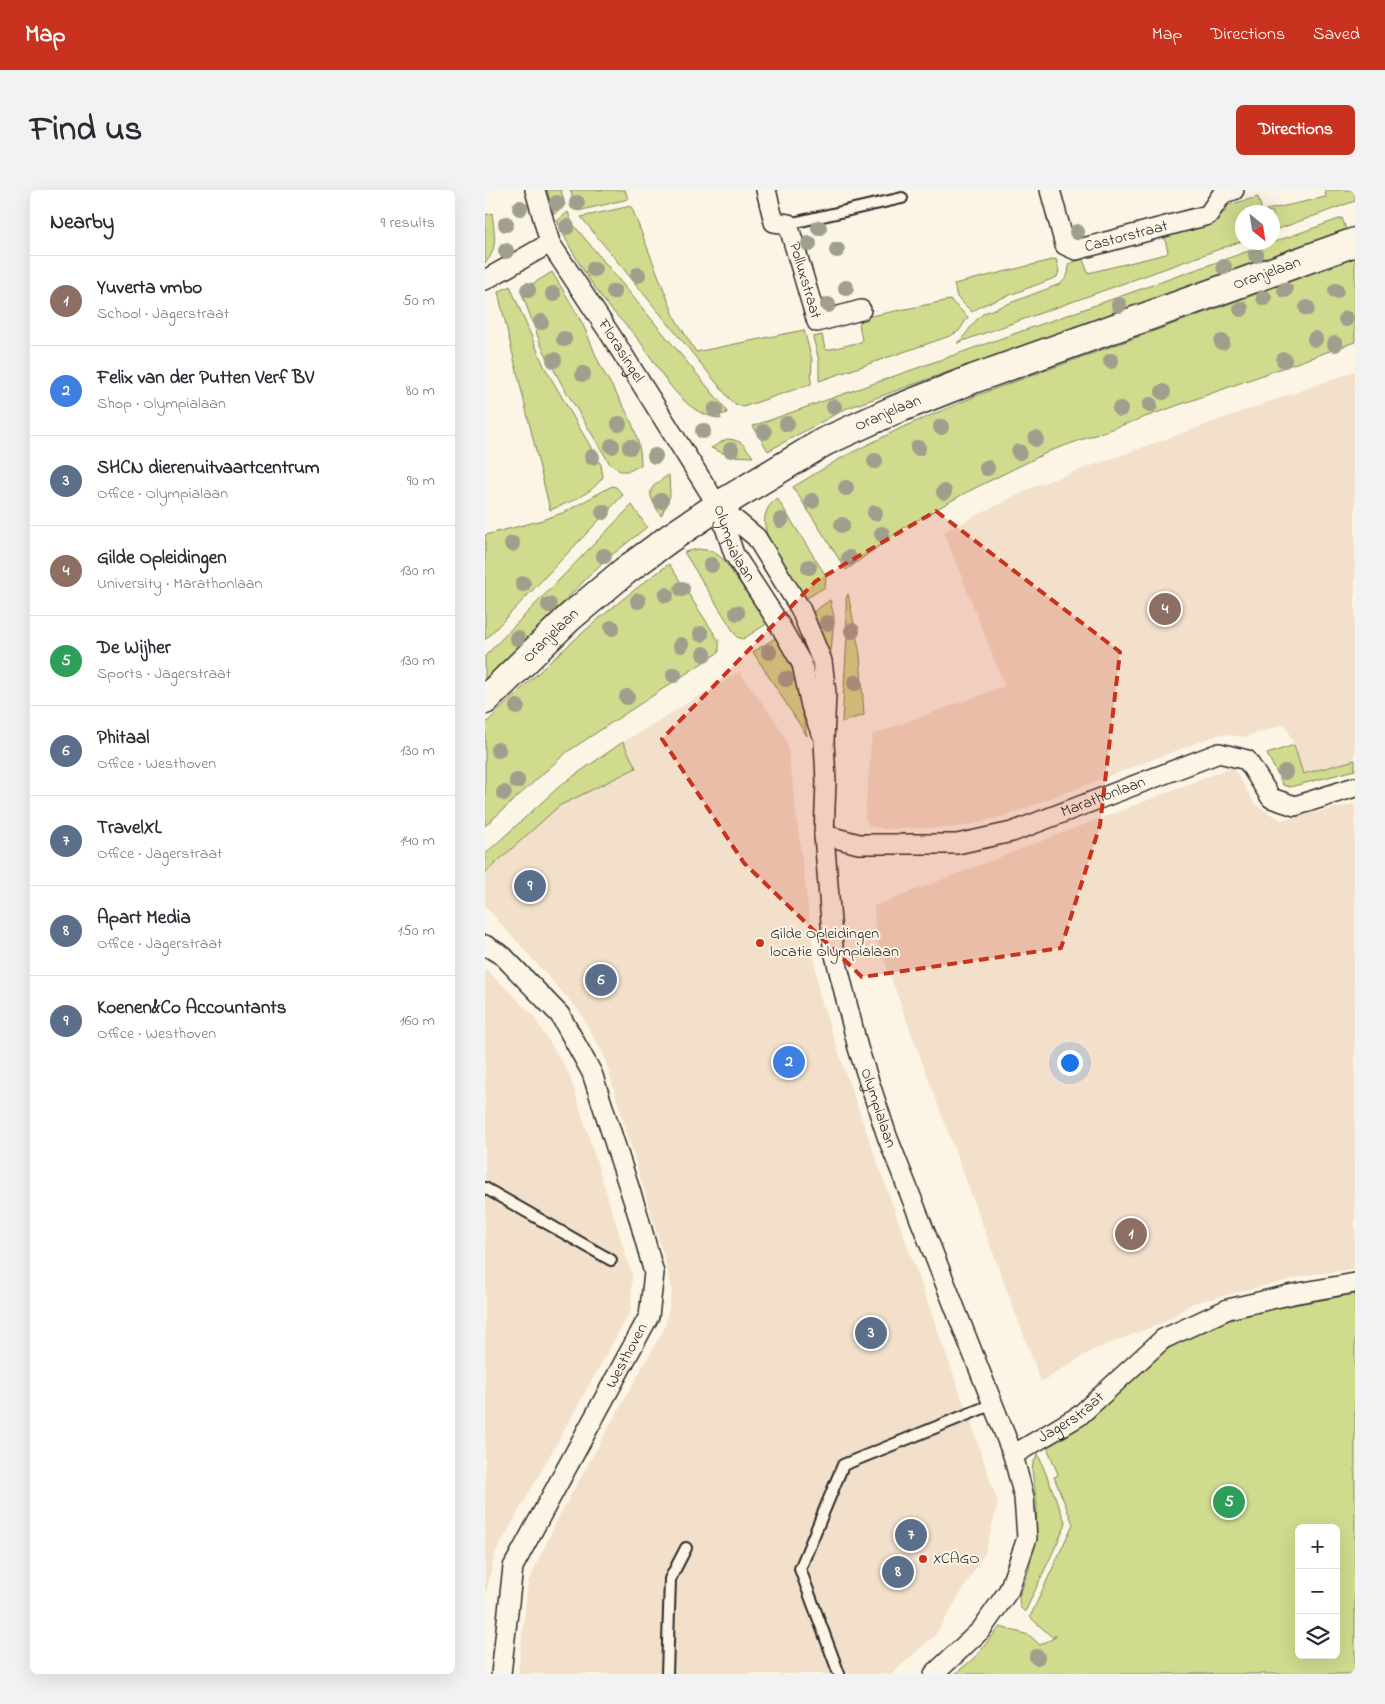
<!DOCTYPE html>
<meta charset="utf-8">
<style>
:root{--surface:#fff;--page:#f2f2f3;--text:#2b2b33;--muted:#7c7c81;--line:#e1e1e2;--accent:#c8321e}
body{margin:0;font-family:"Indie Flower",sans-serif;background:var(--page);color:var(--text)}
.controls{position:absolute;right:15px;bottom:15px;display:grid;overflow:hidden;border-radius:8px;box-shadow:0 5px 20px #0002}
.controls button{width:45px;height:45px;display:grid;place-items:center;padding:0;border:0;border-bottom:1px solid var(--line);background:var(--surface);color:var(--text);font:25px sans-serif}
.compass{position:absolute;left:750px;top:15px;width:45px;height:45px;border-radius:50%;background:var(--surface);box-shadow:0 5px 20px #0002;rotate:150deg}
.you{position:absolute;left:584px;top:872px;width:18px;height:18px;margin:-12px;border:4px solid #fff;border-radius:50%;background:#1a73e8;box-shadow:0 0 0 8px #1a73e833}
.badge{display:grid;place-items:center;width:32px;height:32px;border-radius:50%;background:var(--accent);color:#fff;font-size:16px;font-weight:700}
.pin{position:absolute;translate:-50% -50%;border:2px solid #fff;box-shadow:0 1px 5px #0006}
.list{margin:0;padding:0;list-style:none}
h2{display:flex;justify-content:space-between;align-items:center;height:65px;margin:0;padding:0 20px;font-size:21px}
h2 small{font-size:16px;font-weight:400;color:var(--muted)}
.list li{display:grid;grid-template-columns:32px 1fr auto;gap:15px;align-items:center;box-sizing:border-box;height:90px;padding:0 20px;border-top:1px solid var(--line)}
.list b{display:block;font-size:19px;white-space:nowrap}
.list p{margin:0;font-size:16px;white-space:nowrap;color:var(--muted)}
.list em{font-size:16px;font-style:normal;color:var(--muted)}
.icon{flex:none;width:28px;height:28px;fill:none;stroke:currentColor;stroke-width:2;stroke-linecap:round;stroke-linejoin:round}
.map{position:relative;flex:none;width:870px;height:1484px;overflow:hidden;border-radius:8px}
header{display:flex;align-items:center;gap:30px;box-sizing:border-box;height:70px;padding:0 25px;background:var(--accent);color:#fff}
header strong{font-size:24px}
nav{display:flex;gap:28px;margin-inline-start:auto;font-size:18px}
.intro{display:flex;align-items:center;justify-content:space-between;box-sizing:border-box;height:120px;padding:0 30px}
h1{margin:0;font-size:35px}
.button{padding:12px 22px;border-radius:8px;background:var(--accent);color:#fff;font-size:18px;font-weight:700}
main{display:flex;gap:30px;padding:0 30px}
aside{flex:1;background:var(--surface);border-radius:8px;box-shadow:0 5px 20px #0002}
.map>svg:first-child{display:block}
</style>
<header>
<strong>Map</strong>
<nav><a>Map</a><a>Directions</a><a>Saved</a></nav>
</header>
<div class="intro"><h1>Find us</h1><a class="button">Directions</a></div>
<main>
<aside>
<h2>Nearby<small>9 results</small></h2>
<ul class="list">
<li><span class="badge" style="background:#8d6e63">1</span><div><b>Yuverta vmbo</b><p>School · Jagerstraat</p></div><em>50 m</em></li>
<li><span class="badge" style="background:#3f7fe0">2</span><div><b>Felix van der Putten Verf BV</b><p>Shop · Olympialaan</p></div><em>80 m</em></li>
<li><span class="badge" style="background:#5c6f8a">3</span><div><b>SHCN dierenuitvaartcentrum</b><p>Office · Olympialaan</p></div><em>90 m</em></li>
<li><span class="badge" style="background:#8d6e63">4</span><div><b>Gilde Opleidingen</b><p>University · Marathonlaan</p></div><em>130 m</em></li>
<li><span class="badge" style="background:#2e9e5b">5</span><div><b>De Wijher</b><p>Sports · Jagerstraat</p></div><em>130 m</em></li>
<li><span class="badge" style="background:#5c6f8a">6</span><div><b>Phitaal</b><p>Office · Westhoven</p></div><em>130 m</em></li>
<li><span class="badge" style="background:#5c6f8a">7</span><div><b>TravelXL</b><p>Office · Jagerstraat</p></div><em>140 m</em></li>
<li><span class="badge" style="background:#5c6f8a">8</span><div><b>Apart Media</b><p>Office · Jagerstraat</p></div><em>150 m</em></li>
<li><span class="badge" style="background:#5c6f8a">9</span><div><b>Koenen&amp;Co Accountants</b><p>Office · Westhoven</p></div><em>160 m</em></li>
</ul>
</aside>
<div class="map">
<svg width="870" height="1484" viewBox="0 0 870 1484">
<rect width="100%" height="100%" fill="#fcf5e5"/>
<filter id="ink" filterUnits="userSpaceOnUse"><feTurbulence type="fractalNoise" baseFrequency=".02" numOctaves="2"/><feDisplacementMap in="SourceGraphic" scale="10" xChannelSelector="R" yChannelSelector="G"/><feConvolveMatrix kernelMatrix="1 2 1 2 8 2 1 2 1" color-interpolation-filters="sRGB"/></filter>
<g filter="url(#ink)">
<path fill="#f2e0ca" d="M 870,181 L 870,570 L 818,584 L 809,555 L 800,534 L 759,547 L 735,544 L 522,625 L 474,637 L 400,639 L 385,636 L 380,628 L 387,545 L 520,496 L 459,342 L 550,296 Z
M 254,482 L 290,530 L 302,552 L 334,804 L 364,893 L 487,1236 L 513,1313 L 500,1363 L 451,1444 L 407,1484 L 33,1484 L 43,1392 L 74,1326 L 180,1137 L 187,1100 L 179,1067 L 119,866 L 94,821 L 0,716 L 0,664 L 77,594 L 138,552 Z
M 748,577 L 770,614 L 796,630 L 870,614 L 870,1079 L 824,1085 L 708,1113 L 679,1132 L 608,1160 L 556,1192 L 391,748 L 389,716 Z
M 0,778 L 47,824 L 84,883 L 147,1085 L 146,1120 L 10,1364 L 0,1408 Z"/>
<path fill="#d0db8e" stroke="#7e835c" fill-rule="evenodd" d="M 62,0 L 76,0 L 80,15 L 69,24 Z
M 85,0 L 140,0 L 143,9 L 93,21 Z
M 840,0 L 870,0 L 870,11 L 788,41 L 788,22 L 758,22 L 757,51 L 472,153 C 483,144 487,132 499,123 L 575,94 C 582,88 585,83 583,74 L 597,69 L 599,72 L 603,83 L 681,64 L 683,62 L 678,41 L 683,36 L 741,22 L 743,15 L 773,7 L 777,21 L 841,7 Z
M 146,16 L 190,128 L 211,162 L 319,140 L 327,170 L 326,194 L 258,217 L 248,213 L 96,27 Z
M 83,22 L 87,33 L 240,218 L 242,223 L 235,225 L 236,229 C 228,227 219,225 211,220 C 187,205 172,175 156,153 C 147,140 135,130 125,118 C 104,92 86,61 72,31 Z
M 7,23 C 9,42 14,59 0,73 L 0,25 Z
M 857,28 L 861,39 L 360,219 L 283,261 L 268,236 Z
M 870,68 L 870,152 L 565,261 L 480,303 L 417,339 L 361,380 L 308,297 L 356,268 L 416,238 L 493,205 Z
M 571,69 L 574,81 L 572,87 L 496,116 L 487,122 L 472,107 L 469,94 Z
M 67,82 C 77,99 89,117 98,135 C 105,149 109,163 116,177 C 133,209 156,237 156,275 L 144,281 L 135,281 L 125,274 L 76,193 L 56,155 L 36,101 Z
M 25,96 L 59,176 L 116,275 L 118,287 C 106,305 84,312 65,320 L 13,102 Z
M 465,110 L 483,127 L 474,141 L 465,146 L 334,191 L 334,171 L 328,147 L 337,145 L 340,159 L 342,160 L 376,152 L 377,150 L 374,134 L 381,127 Z
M 242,249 C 257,250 259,255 268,267 L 245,266 L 226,258 Z
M 184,285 L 185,306 L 176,326 C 162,303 160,299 184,285 Z
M 127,296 L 131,297 L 138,305 L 0,450 L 0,345 L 54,331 L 80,322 Z
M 292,308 L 341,386 L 340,397 L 319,410 C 307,390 270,343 282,320 C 284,315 289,311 292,308 Z
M 147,315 L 162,337 L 118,372 L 0,491 L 0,466 Z
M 213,359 L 228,361 L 238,369 L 283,433 L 258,449 L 252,447 L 199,362 Z
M 184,374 L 234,451 L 234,462 L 82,562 L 0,636 L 0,534 C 58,477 118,421 184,374 Z
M 363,404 L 375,464 L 379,525 L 357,532 L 362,446 L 361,409 Z
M 345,410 L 349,427 L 345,474 L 327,423 Z
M 292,447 L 310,484 L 322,546 L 268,462 Z
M 138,552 L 151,578 L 74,616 L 0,683 L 0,664 L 77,594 Z
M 809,555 L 818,584 L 870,570 L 870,580 L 805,597 L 798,595 L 782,564 Z
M 870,1104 L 870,1484 L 470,1484 L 489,1468 L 515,1437 L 544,1445 L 555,1455 L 571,1447 L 570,1445 L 568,1448 L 545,1427 L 588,1334 L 569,1287 L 572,1286 L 573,1284 L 562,1257 C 580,1247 598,1237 613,1223 C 633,1204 651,1183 673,1166 C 730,1123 802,1117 870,1104 ZM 814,1338 L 851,1338 L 851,1465 L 814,1465 Z
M 553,1264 L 581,1334 L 540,1422 L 535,1417 L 534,1407 L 544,1379 L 551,1343 L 552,1315 L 547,1280 L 548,1274 Z"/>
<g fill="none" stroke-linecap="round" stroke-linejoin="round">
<defs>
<path id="lane" d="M 303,34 L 417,8
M 0,998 L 126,1070
M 182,1484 L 185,1389 L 201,1358
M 354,1484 L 315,1379 L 358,1275 L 508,1214"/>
<g id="street">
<path id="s1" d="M 50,0 L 65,53 L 127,147 L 233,316 L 249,364 L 293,432 L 317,474 L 326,516 L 336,543"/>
<path id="s2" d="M 281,0 L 289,32 L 303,34 L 332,132 L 376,120"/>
<path id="s3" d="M 565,0 L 580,55 L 591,60 L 723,25 L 738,3 L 749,0"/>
<path d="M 0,90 L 65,53"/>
<path id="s4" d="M 233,316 L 271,347 L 315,418 L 337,471 L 341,503 L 339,551 L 341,591 L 339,645 L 348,757 L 373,858 L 402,946 L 528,1265"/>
<path id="s5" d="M 339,645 L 374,654 L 472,654 L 527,642 L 734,563 L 762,570 L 786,608 L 810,616 L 870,597"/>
<path d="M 0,755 L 18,766 L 75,825 L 107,883 L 153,1025 L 169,1083 L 164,1126 L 28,1377 L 16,1484"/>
<path id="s6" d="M 449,1484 L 496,1440 L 524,1400 L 542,1348 L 539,1307 L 528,1265 L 594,1226 L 678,1149 L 743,1119 L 808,1104 L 870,1093"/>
</g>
<g id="secondary">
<path id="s7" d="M 0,510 L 84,428 L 140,381 L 185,348 L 233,316 L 339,252 L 407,221 L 488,189 L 870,52"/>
</g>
</defs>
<use href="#lane" stroke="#2b2b2b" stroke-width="14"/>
<use href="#street" stroke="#2b2b2b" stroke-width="22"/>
<use href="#secondary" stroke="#2b2b2b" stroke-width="31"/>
<use href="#lane" stroke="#fcf5e5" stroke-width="10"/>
<use href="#street" stroke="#fcf5e5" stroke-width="19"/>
<use href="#secondary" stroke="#fcf5e5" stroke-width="28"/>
</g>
<g fill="#a09e8c">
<circle cx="72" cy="13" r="8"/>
<circle cx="92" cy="13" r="8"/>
<circle cx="35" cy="18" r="8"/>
<circle cx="21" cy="34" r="8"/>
<circle cx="82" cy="37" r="8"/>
<circle cx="334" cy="38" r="8"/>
<circle cx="592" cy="42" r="8"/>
<circle cx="324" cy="54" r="8"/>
<circle cx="352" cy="60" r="8"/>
<circle cx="21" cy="61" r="8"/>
<circle cx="771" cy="65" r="8"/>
<circle cx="739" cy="77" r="8"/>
<circle cx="109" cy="79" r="8"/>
<circle cx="153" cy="85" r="8"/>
<circle cx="361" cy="98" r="8"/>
<circle cx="43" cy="100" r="8"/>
<circle cx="800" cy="100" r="8"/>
<circle cx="851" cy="101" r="8"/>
<circle cx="129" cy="102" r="8"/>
<circle cx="68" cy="104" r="8"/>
<circle cx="779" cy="108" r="8"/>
<circle cx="343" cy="115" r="8"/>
<circle cx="634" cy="115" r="8"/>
<circle cx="822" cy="118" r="8"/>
<circle cx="756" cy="119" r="8"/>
<circle cx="861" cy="129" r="8"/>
<circle cx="56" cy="132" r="8"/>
<circle cx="79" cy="149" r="8"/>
<circle cx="830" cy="149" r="8"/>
<circle cx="737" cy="152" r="8"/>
<circle cx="850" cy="154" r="8"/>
<circle cx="69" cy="170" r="8"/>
<circle cx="799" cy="170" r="8"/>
<circle cx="626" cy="171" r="8"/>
<circle cx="98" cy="184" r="8"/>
<circle cx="678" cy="202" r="8"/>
<circle cx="665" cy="215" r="8"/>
<circle cx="349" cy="217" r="8"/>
<circle cx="635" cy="219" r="8"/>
<circle cx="230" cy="220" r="8"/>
<circle cx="134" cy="234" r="8"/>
<circle cx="302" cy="234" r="8"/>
<circle cx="456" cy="237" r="8"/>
<circle cx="218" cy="241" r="8"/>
<circle cx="279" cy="242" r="8"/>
<circle cx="551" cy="249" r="8"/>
<circle cx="127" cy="256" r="8"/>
<circle cx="145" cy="257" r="8"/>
<circle cx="433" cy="258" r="8"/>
<circle cx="246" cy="260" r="8"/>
<circle cx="534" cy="262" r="8"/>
<circle cx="170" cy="266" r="8"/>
<circle cx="107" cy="267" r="8"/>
<circle cx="390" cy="271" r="8"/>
<circle cx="502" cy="278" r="8"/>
<circle cx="361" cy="298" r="8"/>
<circle cx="459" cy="302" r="8"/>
<circle cx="176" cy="311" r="8"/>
<circle cx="327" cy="311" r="8"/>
<circle cx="118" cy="322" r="8"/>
<circle cx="390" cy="323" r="8"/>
<circle cx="296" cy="330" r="8"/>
<circle cx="357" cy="335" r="8"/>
<circle cx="397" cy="344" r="8"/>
<circle cx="27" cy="354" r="8"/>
<circle cx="119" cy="366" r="8"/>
<circle cx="364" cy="368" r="8"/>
<circle cx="226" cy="375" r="8"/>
<circle cx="324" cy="377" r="8"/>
<circle cx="38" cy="394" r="8"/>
<circle cx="197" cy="399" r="8"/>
<circle cx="181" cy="405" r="8"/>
<circle cx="153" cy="411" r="8"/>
<circle cx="64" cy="415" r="8"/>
<circle cx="252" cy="423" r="8"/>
<circle cx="342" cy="433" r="8"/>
<circle cx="127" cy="438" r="8"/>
<circle cx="367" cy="441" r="8"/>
<circle cx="216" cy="444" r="8"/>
<circle cx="32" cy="448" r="8"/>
<circle cx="196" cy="455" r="8"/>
<circle cx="284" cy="462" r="8"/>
<circle cx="219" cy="464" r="8"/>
<circle cx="189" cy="485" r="8"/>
<circle cx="301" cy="489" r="8"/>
<circle cx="370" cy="493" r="8"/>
<circle cx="142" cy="507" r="8"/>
<circle cx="32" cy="517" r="8"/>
<circle cx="13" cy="560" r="8"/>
<circle cx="800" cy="582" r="8"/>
<circle cx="32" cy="591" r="8"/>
<circle cx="19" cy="603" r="8"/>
<circle cx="552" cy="1467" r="8"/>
</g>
</g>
<path fill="#c8321e" fill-opacity="0.2" stroke="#c8321e" stroke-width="4" stroke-dasharray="10 6" stroke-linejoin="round" d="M 451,321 L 635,462 L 615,635 L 576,758 L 377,787 L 259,673 L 177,549 L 331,391 Z"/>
<g fill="#c8321e" stroke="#fcf5e5" stroke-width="2">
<circle cx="275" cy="753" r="5"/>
<circle cx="438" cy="1369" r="5"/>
</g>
<g text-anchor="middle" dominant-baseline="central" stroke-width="4" stroke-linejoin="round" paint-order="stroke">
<g font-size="16" fill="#2b2b2b" stroke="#fcf5e5">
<text stroke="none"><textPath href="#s3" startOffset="121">Castorstraat</textPath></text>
<text stroke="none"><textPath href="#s7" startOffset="902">Oranjelaan</textPath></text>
<text stroke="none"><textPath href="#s2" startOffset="106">Polluxstraat</textPath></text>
<text stroke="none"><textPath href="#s1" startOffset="184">Florasingel</textPath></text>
<text stroke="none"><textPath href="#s7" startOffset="498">Oranjelaan</textPath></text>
<text stroke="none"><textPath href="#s1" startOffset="408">Olympialaan</textPath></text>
<text stroke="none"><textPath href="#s7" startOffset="92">Oranjelaan</textPath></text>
<text stroke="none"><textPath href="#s5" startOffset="288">Marathonlaan</textPath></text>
<text stroke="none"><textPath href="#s4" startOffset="644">Olympialaan</textPath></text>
<text transform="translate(142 1166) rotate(-62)">Westhoven</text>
<text stroke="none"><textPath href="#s6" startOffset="322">Jagerstraat</textPath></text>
</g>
<g font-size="16" fill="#2b2b2b" stroke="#fcf5e5" text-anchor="start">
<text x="285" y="744">Gilde Opleidingen<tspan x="285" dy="18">locatie Olympialaan</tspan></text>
<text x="448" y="1369">XCAGO</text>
</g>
</g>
</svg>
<div class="controls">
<button>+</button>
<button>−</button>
<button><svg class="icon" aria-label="layers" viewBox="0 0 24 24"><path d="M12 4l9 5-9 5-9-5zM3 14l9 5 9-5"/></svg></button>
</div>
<svg class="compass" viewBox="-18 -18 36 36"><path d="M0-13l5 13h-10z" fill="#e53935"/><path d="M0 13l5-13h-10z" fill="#7c7c81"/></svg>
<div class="you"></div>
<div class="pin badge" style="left:646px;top:1044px;background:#8d6e63">1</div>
<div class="pin badge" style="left:304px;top:872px;background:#3f7fe0">2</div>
<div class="pin badge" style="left:386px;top:1143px;background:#5c6f8a">3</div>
<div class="pin badge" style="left:680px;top:419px;background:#8d6e63">4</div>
<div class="pin badge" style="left:744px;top:1312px;background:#2e9e5b">5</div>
<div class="pin badge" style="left:116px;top:790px;background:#5c6f8a">6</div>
<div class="pin badge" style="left:426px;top:1345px;background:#5c6f8a">7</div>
<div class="pin badge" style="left:413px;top:1382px;background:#5c6f8a">8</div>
<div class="pin badge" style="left:45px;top:696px;background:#5c6f8a">9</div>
</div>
</main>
